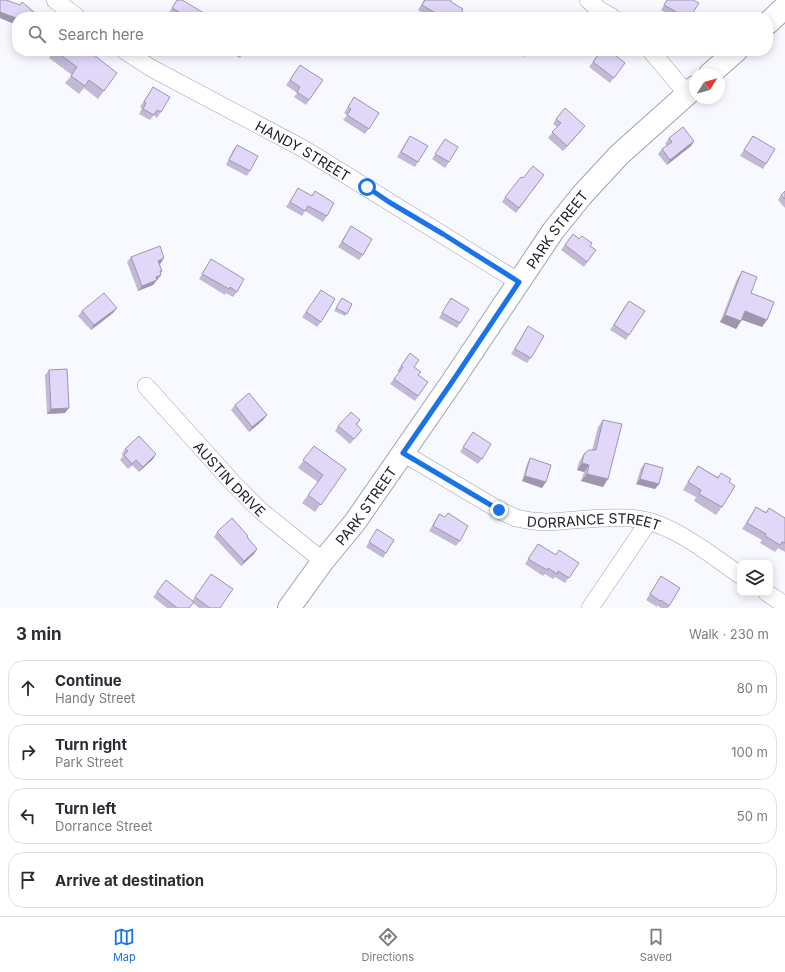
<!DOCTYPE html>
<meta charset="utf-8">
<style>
:root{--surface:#fff;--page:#f7f7f7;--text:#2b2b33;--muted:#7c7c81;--line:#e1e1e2;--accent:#1a73e8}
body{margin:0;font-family:Inter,sans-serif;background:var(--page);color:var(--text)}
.controls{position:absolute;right:12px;bottom:12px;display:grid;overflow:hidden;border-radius:8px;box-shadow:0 2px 10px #0003}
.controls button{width:36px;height:36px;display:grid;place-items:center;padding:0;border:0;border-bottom:1px solid var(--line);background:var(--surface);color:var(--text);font:20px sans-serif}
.compass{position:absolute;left:689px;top:68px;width:36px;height:36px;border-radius:50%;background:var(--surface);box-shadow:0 2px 10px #0003;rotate:53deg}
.stop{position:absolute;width:12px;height:12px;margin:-9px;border:3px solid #1a73e8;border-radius:50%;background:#fff}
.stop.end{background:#1a73e8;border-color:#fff;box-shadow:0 1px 4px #0008}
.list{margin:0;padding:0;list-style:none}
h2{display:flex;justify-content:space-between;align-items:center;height:52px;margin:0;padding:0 16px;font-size:17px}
h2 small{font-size:13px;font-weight:400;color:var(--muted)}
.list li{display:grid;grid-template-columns:26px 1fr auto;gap:12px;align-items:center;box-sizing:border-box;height:56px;margin:0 8px 8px;padding:0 8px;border:1px solid var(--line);border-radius:16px}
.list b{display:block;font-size:15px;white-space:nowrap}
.list p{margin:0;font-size:13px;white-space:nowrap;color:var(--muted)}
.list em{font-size:13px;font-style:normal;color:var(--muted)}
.icon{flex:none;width:22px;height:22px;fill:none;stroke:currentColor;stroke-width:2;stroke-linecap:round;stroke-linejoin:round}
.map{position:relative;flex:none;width:785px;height:608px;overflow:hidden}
.search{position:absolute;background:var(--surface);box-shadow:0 2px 10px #0003;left:12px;right:12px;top:12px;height:44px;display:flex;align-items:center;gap:10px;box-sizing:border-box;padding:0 14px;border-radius:16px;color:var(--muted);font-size:15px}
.sheet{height:308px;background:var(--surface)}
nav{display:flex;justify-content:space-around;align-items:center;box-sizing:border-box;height:56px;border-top:1px solid var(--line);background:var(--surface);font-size:11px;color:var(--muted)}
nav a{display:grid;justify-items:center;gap:2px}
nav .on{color:var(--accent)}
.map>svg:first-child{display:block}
</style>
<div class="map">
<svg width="785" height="608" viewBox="0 0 785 608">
<rect width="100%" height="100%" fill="#f8f9ff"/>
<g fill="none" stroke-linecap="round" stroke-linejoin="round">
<defs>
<g id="minor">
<path d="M 55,0 L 77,17"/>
<path d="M 588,0 L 600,10 L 612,17"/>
<path id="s1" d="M 125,51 L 151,68 L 304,149 L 519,282"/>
<path d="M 651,51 L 687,94"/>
<path id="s2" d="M 146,386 L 231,481 L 261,511 L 323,561"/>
<path id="s3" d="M 403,453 L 499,510 L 516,518 L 532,521 L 546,522 C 573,521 602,516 629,518 C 669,520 708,553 740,575"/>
<path d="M 767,593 L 785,605"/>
<path d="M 590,608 L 649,521"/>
</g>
<g id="major">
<path d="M 768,23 L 785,7"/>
<path d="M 710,74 L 736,51"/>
<path id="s4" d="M 289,608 L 323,561 L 355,522 L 452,382 L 553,231 L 582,195 L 619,155 L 695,87"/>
</g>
</defs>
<use href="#minor" stroke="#9da0bb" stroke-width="18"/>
<use href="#major" stroke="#9da0bb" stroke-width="24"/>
<use href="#minor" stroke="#fff" stroke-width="17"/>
<use href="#major" stroke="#fff" stroke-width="22"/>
</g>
<path fill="#c2b9d6" d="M 177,0 L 206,17 L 175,17 L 169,13 Z
M 424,0 L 451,0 L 451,2 L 459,17 L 430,17 L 418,10 Z
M 667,0 L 693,0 L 690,17 L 673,17 L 661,10 Z
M 17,17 L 17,26 L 12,23 L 0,18 Z
M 53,51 L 89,51 L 112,80 L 98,99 L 84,88 L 79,94 L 65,83 L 72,75 L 49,58 Z
M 227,51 L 245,51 L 240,58 Z
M 515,51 L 528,51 L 524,57 Z
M 601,51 L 625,63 L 610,83 L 589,67 Z
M 300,65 L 323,80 L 306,105 L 294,97 L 297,93 L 286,85 Z
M 153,87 L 161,112 L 157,118 L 154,115 L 150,120 L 139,114 L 142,108 L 140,107 Z
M 354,97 L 379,113 L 365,134 L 343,120 L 347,115 L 344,113 Z
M 556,119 L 581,131 L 563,151 L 548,138 L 557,127 L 553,124 Z
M 410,136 L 418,162 L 415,167 L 397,157 Z
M 753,136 L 766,164 L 763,169 L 740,156 Z
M 669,138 L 694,141 L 691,146 L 667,165 L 658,154 L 662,149 L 667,145 L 665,144 Z
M 445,139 L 449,162 L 445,168 L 432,159 Z
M 237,145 L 250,171 L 247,176 L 226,165 L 233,150 Z
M 544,175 L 516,213 L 502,202 L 505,197 Z
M 298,188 L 312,196 L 315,191 L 327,216 L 323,222 L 305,211 L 302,216 L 286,207 Z
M 785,191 L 785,208 L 778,200 L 781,195 Z
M 351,226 L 363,255 L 359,260 L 338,247 Z
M 573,234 L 596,250 L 584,267 L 561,250 Z
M 131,257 L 161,263 L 159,264 L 162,271 L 160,273 L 161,275 L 153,285 L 138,291 L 127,262 Z
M 211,259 L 237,292 L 233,297 L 226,293 L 225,295 L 199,279 Z
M 742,271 L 751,293 L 762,327 L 742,320 L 736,329 L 720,322 L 737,279 Z
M 321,290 L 321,322 L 317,327 L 302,317 Z
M 451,298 L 460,323 L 457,328 L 439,318 Z
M 340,301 L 352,304 L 345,316 L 334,311 Z
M 625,306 L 629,335 L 626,340 L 610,330 Z
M 82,311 L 113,313 L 91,330 L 78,316 Z
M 528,326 L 531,358 L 527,363 L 511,354 Z
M 410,353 L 414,367 L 418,375 L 428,382 L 415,401 L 390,384 L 399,372 L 397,371 Z
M 49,370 L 65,413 L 47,414 L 45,375 Z
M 235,405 L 267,415 L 263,420 L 249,432 L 231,410 Z
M 360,420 L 357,425 L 362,430 L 350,444 L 335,431 L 338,426 Z
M 603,420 L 603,487 L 581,481 L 584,472 L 577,470 L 579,462 L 584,454 L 592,450 L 598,427 Z
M 473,432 L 482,459 L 478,464 L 460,452 Z
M 314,446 L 346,469 L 315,512 L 302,503 L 318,482 L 298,468 Z
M 125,449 L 156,454 L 153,459 L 139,472 L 132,465 L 128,469 L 120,460 L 123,456 L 122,454 Z
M 530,458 L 542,488 L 522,481 L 527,464 Z
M 645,463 L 659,484 L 655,489 L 636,484 L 641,468 Z
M 698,466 L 718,477 L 729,482 L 722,507 L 716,515 L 694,501 L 696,497 L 683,490 L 693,473 Z
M 756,507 L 766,512 L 769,508 L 785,518 L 785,552 L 778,548 L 775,552 L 760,543 L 762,540 L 742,529 Z
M 448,513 L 460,541 L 456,546 L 429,531 L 439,514 L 445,517 Z
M 377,529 L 394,540 L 383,558 L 366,547 Z
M 217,532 L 247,537 L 257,549 L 254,554 L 241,566 L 214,537 Z
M 538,544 L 556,555 L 579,563 L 565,583 L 555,577 L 553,579 L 545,574 L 543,576 L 525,564 Z
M 211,574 L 220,608 L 199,608 L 193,603 L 189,608 L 167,608 L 153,597 L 157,592 L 192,601 Z
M 661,576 L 680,588 L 668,608 L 661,608 L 657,605 L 657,607 L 646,600 Z"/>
<path fill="#9e96ae" d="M 0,12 L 16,18 L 12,23 L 0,18 Z
M 585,126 L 581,131 L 563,151 L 567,146 Z
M 694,141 L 691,146 L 667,165 L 670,160 Z
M 164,258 L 161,263 L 154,266 L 158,261 Z
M 160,271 L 162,271 L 158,276 L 161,275 L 153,285 L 138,291 L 142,286 Z
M 117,308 L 113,313 L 91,330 L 94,325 Z
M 745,311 L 767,320 L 762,327 L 740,319 Z
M 725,315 L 741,321 L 736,329 L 720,322 Z
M 69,408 L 65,413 L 47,414 L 51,409 Z
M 267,415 L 263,420 L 249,432 L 252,427 Z
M 156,454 L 153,459 L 139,472 L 143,467 Z
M 136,460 L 132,465 L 128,469 L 132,464 Z
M 582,463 L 589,465 L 584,472 L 577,470 Z
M 587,474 L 608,479 L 603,487 L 581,481 Z
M 525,476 L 546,482 L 542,488 L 522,481 Z
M 640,479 L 659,484 L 655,489 L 636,484 Z
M 257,549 L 254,554 L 241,566 L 244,561 Z"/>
<path fill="#e1d7f9" stroke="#9e96ae" d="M 0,0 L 6,0 L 20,5 L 22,2 L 40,17 L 17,17 L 17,19 L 16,18 L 0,12 Z
M 177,0 L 182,0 L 207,15 L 206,17 L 181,17 L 178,15 L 179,12 L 172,8 Z
M 425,0 L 451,0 L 451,2 L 463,9 L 459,17 L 442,17 L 422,5 Z
M 667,0 L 693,0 L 699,3 L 690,17 L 685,17 L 664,5 Z
M 502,15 L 505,17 L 500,17 Z
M 55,51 L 89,51 L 117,73 L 104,91 L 89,80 L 85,86 L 71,76 L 77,67 Z
M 239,51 L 245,51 L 243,53 Z
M 601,51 L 610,51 L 625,63 L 614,78 L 593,62 Z
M 300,65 L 323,80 L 309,100 L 297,92 L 300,87 L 290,80 Z
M 153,87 L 170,97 L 161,112 L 157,110 L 154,115 L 143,109 L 146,103 L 144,102 Z
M 354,97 L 379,113 L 369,129 L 347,115 L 351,109 L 348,107 Z
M 565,108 L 585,126 L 567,146 L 552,132 L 561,123 L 556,119 Z
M 683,127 L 694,141 L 670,160 L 662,149 L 672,142 L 669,138 Z
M 410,136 L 428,146 L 418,162 L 401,152 Z
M 753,136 L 775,149 L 766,164 L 744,150 Z
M 445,139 L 458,147 L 449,162 L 435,154 Z
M 237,145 L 258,156 L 250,171 L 229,160 Z
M 533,166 L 544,175 L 519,208 L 505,197 L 521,177 L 523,178 Z
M 298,188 L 312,196 L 315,191 L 334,203 L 327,216 L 308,206 L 305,211 L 290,202 Z
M 785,191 L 785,199 L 781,195 Z
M 351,226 L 372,239 L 363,255 L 342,242 Z
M 573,234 L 579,239 L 582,236 L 592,243 L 590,246 L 596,250 L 587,262 L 565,245 Z
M 160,246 L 164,258 L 158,261 L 162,271 L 160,271 L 161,275 L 156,277 L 157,280 L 142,286 L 131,257 Z
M 211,259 L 244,279 L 237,292 L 230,287 L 229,289 L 202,274 Z
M 742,271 L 757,277 L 751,293 L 774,302 L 767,320 L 745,311 L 741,321 L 725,315 Z
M 321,290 L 335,299 L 321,322 L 306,312 Z
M 104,293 L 117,308 L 94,325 L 82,311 Z
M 342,298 L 352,304 L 347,314 L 336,308 Z
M 451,298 L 469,309 L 460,323 L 442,313 Z
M 629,301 L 645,311 L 629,335 L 614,325 Z
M 528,326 L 544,336 L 531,358 L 515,349 Z
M 410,353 L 419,360 L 414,367 L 421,372 L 418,375 L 428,382 L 418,396 L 394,379 L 403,367 L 401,366 Z
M 67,369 L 69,408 L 51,409 L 49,370 Z
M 249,393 L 267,415 L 252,427 L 235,405 Z
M 351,412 L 360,420 L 356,424 L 362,430 L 354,439 L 338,426 Z
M 603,420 L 622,424 L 608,479 L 587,474 L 589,465 L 582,463 L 584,454 L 589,450 L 596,450 Z
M 473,432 L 491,444 L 482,459 L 463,447 Z
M 139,436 L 156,454 L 143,467 L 136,460 L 132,464 L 124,455 L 128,451 L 125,449 Z
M 314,446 L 346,469 L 321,505 L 308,495 L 323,475 L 303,460 Z
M 530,458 L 551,465 L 546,482 L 525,476 Z
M 645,463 L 663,468 L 659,484 L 640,479 Z
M 698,466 L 718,478 L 721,473 L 731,479 L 729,482 L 735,486 L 722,507 L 699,494 L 701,490 L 688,482 Z
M 756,507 L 766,513 L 769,508 L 785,518 L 785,543 L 782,542 L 780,545 L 765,536 L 766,534 L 747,523 Z
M 448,513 L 468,526 L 460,541 L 433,526 L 439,514 L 445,517 Z
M 232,518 L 248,536 L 247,537 L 257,549 L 244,561 L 217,532 Z
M 377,529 L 394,540 L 386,553 L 369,542 Z
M 538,544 L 556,555 L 559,550 L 579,563 L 569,578 L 558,571 L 557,574 L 548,568 L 547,570 L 528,559 Z
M 211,574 L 233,589 L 220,608 L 210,608 L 195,597 Z
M 661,576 L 680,588 L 669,606 L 661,600 L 660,601 L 650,594 Z
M 166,580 L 194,602 L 189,608 L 177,608 L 157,592 Z"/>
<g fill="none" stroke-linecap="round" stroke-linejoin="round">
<path stroke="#1a73e8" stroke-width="5" d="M 367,187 L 389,202 L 443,234 L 519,282 L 452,382 L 403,453 L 499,510"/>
</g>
<g text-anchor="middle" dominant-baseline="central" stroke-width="3" stroke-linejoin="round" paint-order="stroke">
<g font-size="14" fill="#20212b" stroke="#fff">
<text stroke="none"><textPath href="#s1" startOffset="204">HANDY STREET</textPath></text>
<text stroke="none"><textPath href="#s4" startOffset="464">PARK STREET</textPath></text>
<text stroke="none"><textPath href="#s2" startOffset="125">AUSTIN DRIVE</textPath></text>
<text stroke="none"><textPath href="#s4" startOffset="128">PARK STREET</textPath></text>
<text stroke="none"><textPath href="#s3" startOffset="209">DORRANCE STREET</textPath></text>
</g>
</g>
</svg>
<div class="controls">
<button><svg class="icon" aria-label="layers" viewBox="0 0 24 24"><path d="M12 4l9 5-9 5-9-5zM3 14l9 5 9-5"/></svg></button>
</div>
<svg class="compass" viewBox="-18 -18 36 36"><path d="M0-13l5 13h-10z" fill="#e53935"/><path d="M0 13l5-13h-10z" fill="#7c7c81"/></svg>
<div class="stop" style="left:367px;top:187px"></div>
<div class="stop end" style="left:499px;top:510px"></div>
<div class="search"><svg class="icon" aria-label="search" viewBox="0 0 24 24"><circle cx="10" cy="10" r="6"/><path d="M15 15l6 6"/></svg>Search here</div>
</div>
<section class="sheet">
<h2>3 min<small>Walk · 230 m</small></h2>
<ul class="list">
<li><svg class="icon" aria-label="ahead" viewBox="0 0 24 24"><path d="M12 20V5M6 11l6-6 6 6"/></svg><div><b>Continue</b><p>Handy Street</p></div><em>80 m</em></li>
<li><svg class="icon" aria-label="right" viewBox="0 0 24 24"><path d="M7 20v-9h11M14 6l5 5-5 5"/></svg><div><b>Turn right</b><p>Park Street</p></div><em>100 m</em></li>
<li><svg class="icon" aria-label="left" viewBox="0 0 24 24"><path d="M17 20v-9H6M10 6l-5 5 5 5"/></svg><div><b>Turn left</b><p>Dorrance Street</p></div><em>50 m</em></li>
<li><svg class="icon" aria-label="arrive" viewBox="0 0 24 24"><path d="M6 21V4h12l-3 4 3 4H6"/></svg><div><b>Arrive at destination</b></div></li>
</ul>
</section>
<nav>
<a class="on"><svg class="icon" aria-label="map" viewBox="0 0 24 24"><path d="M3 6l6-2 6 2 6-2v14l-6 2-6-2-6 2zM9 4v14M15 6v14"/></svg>Map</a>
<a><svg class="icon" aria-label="directions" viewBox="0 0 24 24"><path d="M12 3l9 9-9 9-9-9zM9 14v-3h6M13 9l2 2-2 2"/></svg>Directions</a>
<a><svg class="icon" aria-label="saved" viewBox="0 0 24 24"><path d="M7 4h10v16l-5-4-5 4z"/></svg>Saved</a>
</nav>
